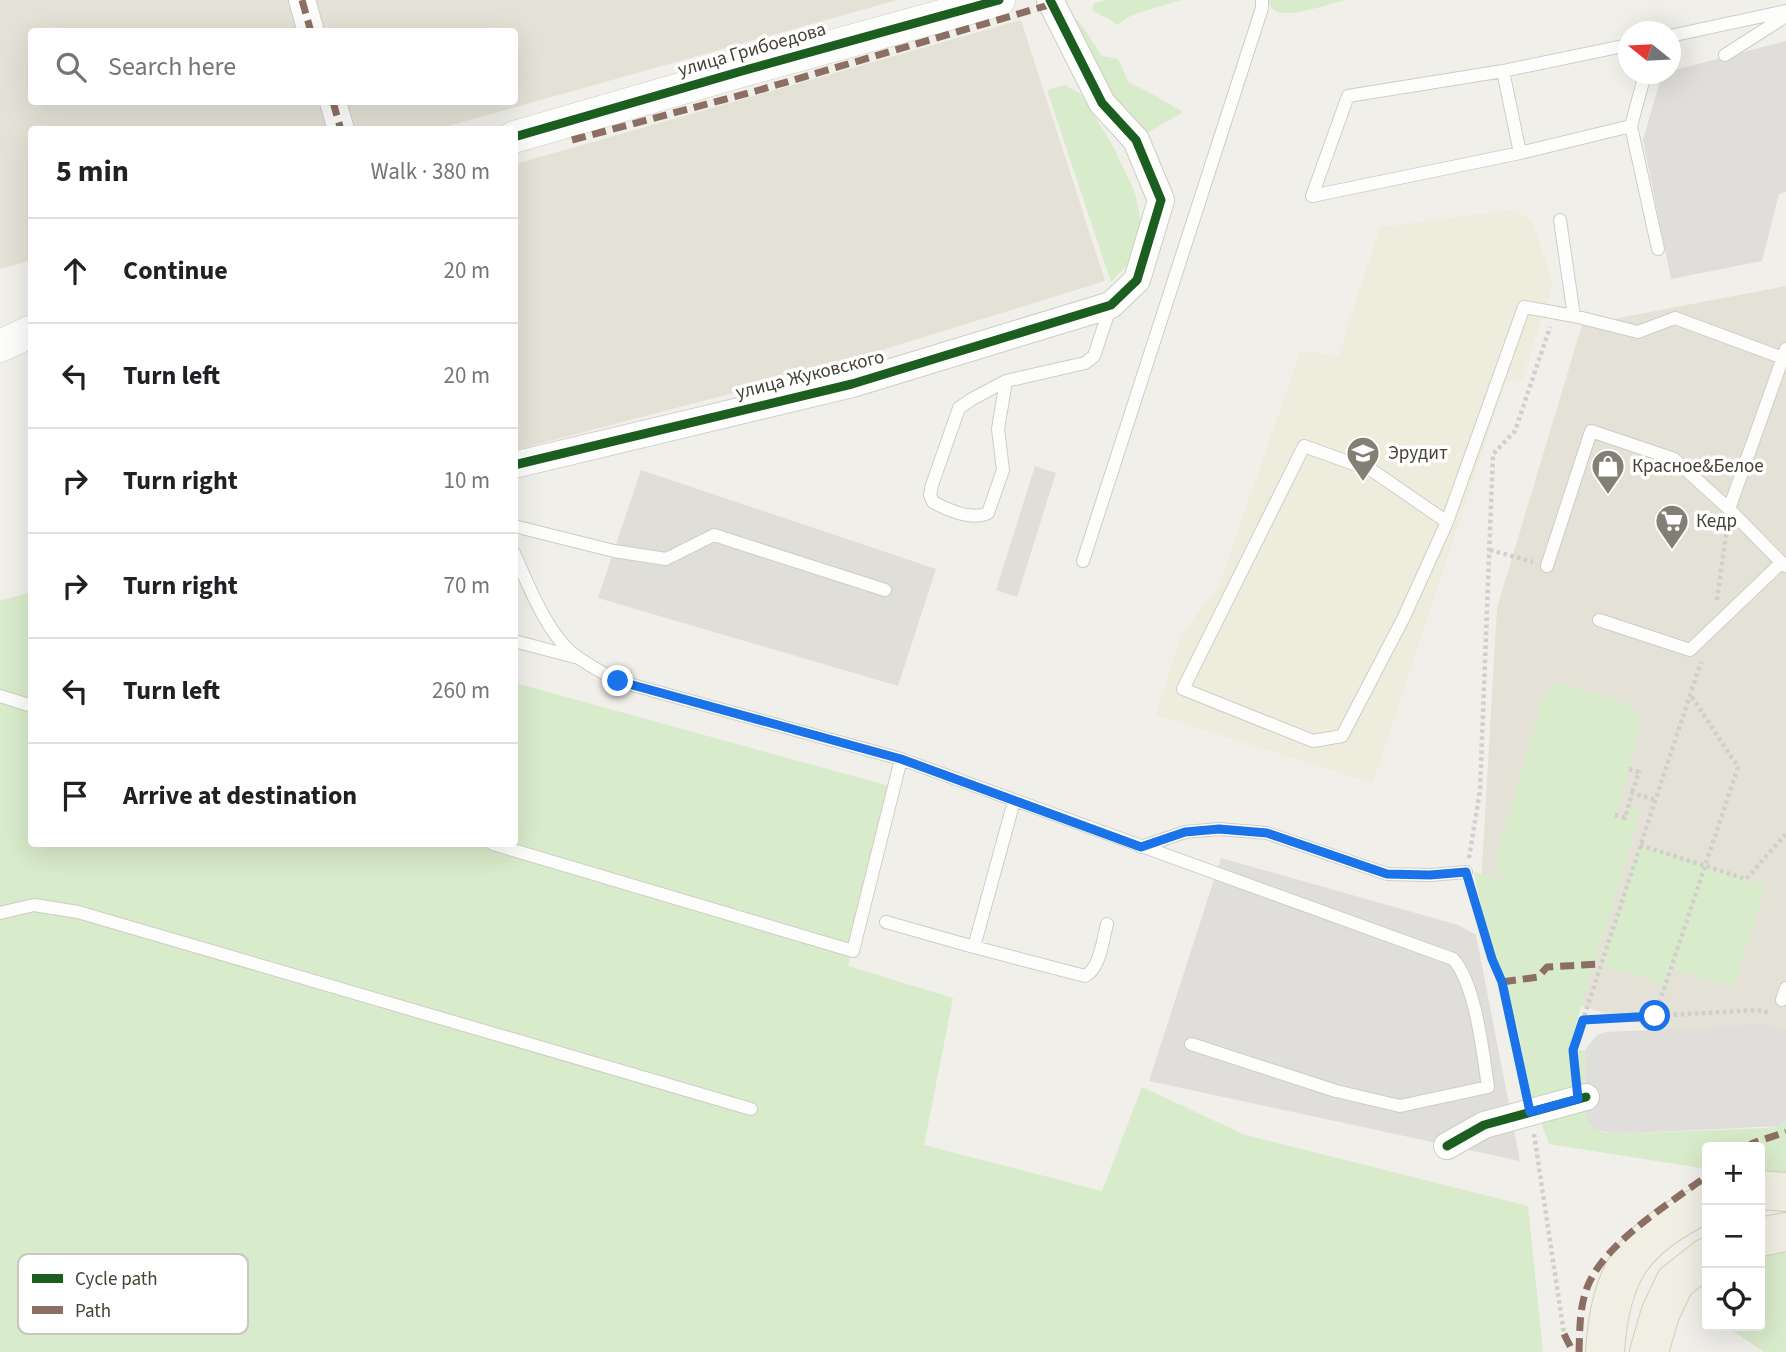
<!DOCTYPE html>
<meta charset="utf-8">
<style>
:root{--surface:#fff;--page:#f2f2f2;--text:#202124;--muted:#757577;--line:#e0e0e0}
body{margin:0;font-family:"Source Sans 3",sans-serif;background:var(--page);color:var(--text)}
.controls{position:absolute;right:21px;bottom:21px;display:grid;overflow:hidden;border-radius:7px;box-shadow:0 7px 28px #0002}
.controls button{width:63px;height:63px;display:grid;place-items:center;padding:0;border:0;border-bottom:2px solid var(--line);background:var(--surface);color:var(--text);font:35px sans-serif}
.compass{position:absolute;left:1618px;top:21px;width:63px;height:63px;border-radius:50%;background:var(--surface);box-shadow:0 7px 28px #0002;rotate:288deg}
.stop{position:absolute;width:21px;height:21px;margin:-16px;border:5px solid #1a73e8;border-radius:50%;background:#fff}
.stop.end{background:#1a73e8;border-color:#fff;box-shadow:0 2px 7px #0008}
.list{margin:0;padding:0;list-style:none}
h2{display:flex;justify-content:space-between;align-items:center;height:91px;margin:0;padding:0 28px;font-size:30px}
h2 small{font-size:23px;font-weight:400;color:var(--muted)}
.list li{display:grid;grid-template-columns:46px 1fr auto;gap:21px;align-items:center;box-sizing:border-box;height:105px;padding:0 28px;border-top:2px solid var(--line)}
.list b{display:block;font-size:26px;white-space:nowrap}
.list em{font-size:23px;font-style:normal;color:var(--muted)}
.icon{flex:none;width:38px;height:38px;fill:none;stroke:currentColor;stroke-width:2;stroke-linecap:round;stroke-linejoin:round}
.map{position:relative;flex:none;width:1786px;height:1352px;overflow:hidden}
.search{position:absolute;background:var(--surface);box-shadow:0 7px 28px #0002;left:28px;top:28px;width:490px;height:77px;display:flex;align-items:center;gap:18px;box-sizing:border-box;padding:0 24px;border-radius:7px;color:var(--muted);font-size:26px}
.panel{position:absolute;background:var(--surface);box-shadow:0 7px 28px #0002;left:28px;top:126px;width:490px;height:721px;border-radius:7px}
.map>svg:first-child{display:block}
</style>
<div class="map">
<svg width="1786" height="1352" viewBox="0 0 1786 1352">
<rect width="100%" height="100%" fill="#f0efea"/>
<path fill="#e4e2d7" d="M 0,0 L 289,0 L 298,31 L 32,32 L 32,102 L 320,102 L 328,129 L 32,130 L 31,260 L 0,269 Z
M 315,0 L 897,0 L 434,130 L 355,129 L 346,102 L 514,102 L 514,32 L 324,31 Z
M 1021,20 L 1105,281 L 791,378 L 515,450 L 515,164 Z
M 1786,286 L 1786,1066 L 1567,1002 L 1481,884 L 1497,608 L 1582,325 Z"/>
<path fill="#e0ded8" d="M 1035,466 L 1056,473 L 1017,597 L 996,590 Z
M 641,470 L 936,569 L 898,686 L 598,598 Z"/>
<path fill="#eeecdc" d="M 1515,210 L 1533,223 L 1553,284 L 1522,380 L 1506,381 L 1373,783 L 1156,715 L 1181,636 L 1219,585 L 1301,350 L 1338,357 L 1380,227 Z"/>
<path fill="#d8ebca" d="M 1107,0 L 1181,0 L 1132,15 L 1117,25 C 1110,18 1101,16 1092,10 L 1094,3 Z
M 1267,0 L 1345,0 C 1328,4 1294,17 1278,12 C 1272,10 1270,5 1267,0 Z
M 1078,20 L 1102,56 L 1118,59 L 1129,83 L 1147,91 L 1183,112 L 1142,136 L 1122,121 L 1068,23 Z
M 1065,85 L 1081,94 L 1114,148 L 1135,193 L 1142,227 L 1136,256 L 1111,282 L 1047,90 Z
M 31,592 L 32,844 L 514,844 L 515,683 L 893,787 L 848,966 L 953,998 L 924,1145 L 1102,1191 L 1142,1087 L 1245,1135 L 1528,1206 L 1543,1352 L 0,1352 L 0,601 Z
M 1562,683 L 1630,705 L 1638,713 L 1641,724 L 1614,820 L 1626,819 L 1630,809 L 1641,810 L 1568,1051 L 1585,1050 L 1586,1118 L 1602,1132 L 1612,1134 L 1767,1128 L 1779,1126 L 1786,1121 L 1786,1179 L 1760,1176 L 1760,1147 L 1707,1147 L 1707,1169 L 1549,1144 L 1528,1086 L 1518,1029 L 1483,915 L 1474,872 L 1505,882 L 1496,867 L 1496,857 L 1542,702 L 1553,685 Z
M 1640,845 L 1766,886 L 1733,988 L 1672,968 L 1665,985 L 1601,964 Z
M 1786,1245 L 1786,1352 L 1764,1352 L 1726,1326 L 1760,1326 L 1760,1247 Z"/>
<path fill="#dfdeda" d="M 1786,41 L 1786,192 L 1779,194 L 1762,261 L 1671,279 L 1643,140 L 1662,74 L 1670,74 L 1671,71 Z
M 1221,858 L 1458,925 L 1476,935 L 1520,1161 L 1149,1081 Z
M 1767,1024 L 1786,1030 L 1786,1121 L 1779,1126 L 1612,1134 L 1593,1128 L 1586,1118 L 1585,1050 L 1597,1035 L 1606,1032 Z"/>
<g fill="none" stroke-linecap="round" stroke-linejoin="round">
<defs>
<path id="service" d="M 1670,36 L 1786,11
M 1628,45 L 1503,71 L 1348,96 L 1312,196 L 1520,153 L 1631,126 L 1645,74
M 1725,55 L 1786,16
M 1503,71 L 1520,153
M 1631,126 L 1658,249
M 1560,220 L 1574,316 L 1638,332 L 1675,318 L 1783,358
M 1006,381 L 998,429 L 1003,470 L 988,513 C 972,521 948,510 933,502 L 930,495 L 932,485 L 959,408 L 972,399 L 1006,381 L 1085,363 L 1094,356 L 1111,305
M 1729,509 L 1785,566
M 1447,522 L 1373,471 L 1304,446 L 1183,689 L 1313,741 L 1342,736 L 1404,617 L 1447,522 L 1524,307 L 1574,316
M 514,526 L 614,551 L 666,559 L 714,535 L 885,590
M 514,553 C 527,582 546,631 571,652 C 585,664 602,672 618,681 L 901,759 L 1453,959 C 1476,984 1483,1054 1488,1087 L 1400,1106 L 1336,1091 L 1191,1044
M 1083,561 L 1262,8 L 1262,0
M 1547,566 L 1591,431 L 1674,459 L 1729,509 L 1786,349
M 1599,620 L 1690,650 L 1782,562
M 514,641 L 575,657
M 0,696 L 32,706
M 1014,801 L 974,947 L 1085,976 C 1100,969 1103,939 1107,924
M 493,844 L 853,951 L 901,759
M 1141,847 L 1185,832 L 1219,829 L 1267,833 L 1387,874 L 1430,875 L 1466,872
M 0,913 L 34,905 L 78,912 L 751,1109
M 886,922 L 974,947
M 1782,1000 L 1786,988"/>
<path id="minor" d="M 302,0 L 311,32
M 333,102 L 341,130
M 514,465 L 852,384 L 1111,305 L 1137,280 L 1161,200 L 1136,140 L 1102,103 L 1050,0
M 1447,1146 L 1484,1125 L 1586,1097"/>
<path id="tertiary" d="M 514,137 L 749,69 L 999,0
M 0,346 L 32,331"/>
<path id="primary" d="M 1760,1190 L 1786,1192
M 1760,1237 L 1786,1232
M 1605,1352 C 1610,1272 1634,1237 1707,1203
M 1649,1352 L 1660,1314 L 1675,1282 L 1707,1257"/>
</defs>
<use href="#service" stroke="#cecdc7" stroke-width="14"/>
<use href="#minor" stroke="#cecdc7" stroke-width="28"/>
<use href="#tertiary" stroke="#cecdc7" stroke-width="33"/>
<use href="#primary" stroke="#d2cfb7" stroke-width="40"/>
<path stroke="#d1cfcb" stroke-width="4.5" stroke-dasharray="3.5 3.5" stroke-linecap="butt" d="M 1490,550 L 1533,562
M 1717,600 L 1727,528
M 1629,769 L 1639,772 L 1632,793
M 1615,815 L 1625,818 L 1632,793 L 1656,800
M 1640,845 L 1746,879 L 1786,834
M 1469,858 L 1480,791 L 1493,454 L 1515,431 L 1550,327
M 1471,887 L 1492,959 L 1502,982 L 1527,1091
M 1655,1016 L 1738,767 L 1690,694
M 1583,1020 L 1758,1010 L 1770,1013
M 1574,1077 L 1573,1050 L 1701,662
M 1534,1134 L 1564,1334"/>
<use href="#service" stroke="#fdfdfc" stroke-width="12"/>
<use href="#minor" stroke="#fdfdfc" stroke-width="26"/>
<use href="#tertiary" stroke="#fdfdfc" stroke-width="32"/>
<use href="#primary" stroke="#f1efe3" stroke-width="38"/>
<path stroke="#8d6e63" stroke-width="7" stroke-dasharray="14 7" stroke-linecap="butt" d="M 302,0 L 311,32
M 333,102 L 341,130
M 572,140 L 756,91 L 1052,4
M 1502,982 L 1538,977 L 1547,967 L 1601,964
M 1746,1147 L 1753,1143 L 1786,1132
M 1564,1334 L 1573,1352
M 1579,1352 C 1580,1329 1579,1305 1589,1283 C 1608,1241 1670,1203 1707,1176"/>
<defs>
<path id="cycleway" d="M 514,137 L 749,69 L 999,0
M 514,465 L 852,384 L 1111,305 L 1137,280 L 1161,200 L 1136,140 L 1102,103 L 1050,0
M 1447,1146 L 1484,1125 L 1586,1097"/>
</defs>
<use href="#cycleway" stroke="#fff" stroke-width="13"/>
<use href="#cycleway" stroke="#1b5e20" stroke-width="9"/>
</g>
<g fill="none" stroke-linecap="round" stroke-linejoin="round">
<path stroke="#1a73e8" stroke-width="9" d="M 618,681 L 901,759 L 1141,847 L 1185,832 L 1219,829 L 1267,833 L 1387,874 L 1430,875 L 1466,872 L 1492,959 L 1502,982 L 1530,1112 L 1578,1099 L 1573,1050 L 1583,1020 L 1655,1016"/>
</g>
<defs>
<symbol id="school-pin" viewBox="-11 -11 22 30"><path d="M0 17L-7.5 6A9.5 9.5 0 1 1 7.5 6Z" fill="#827f75" stroke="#fff"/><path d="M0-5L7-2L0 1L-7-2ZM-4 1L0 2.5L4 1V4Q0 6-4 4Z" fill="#fff"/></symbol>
<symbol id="shop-pin" viewBox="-11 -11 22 30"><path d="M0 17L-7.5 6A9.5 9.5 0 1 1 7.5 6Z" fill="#827f75" stroke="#fff"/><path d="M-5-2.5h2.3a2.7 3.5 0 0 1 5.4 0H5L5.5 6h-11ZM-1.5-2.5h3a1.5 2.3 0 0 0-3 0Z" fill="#fff"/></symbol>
<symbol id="supermarket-pin" viewBox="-11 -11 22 30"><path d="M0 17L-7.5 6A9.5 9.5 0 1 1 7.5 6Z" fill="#827f75" stroke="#fff"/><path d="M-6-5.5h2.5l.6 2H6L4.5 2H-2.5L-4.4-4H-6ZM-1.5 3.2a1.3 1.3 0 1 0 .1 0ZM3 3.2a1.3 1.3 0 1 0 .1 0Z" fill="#fff"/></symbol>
</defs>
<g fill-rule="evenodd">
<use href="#school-pin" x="1344" y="434" width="38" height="52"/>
<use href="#shop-pin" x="1589" y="447" width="38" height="52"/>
<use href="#supermarket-pin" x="1653" y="502" width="38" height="52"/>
</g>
<g text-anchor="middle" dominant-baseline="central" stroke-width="7" stroke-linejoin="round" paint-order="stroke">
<g font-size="19" fill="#464236" stroke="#fff">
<text transform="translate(752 50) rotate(-16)">улица Грибоедова</text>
<text transform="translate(810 375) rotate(-14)">улица Жуковского</text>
</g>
<g font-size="19" fill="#464236" stroke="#fff" text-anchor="start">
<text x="1388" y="453">Эрудит</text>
<text x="1632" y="466">Красное&amp;Белое</text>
<text x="1696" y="521">Кедр</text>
</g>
</g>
<rect x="18" y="1254" width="230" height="80" rx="10" fill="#fff" stroke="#c8c6c3" stroke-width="2"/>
<rect x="32" y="1274" width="31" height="9" fill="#1b5e20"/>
<rect x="32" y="1306" width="31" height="8" fill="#8d6e63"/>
<g font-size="19" fill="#464236">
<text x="75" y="1285">Cycle path</text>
<text x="75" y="1317">Path</text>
</g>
</svg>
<div class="controls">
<button>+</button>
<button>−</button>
<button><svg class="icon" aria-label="locate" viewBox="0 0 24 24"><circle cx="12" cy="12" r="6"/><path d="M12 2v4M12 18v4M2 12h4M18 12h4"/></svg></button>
</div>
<svg class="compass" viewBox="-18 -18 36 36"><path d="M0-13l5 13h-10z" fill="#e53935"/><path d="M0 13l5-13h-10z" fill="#757577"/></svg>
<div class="stop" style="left:1655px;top:1016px"></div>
<div class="stop end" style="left:618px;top:681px"></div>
<div class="search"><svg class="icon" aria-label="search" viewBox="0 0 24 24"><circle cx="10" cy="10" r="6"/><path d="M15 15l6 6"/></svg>Search here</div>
<section class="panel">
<h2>5 min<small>Walk · 380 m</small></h2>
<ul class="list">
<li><svg class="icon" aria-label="ahead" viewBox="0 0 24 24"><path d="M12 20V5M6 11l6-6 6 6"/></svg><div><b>Continue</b></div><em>20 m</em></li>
<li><svg class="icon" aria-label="left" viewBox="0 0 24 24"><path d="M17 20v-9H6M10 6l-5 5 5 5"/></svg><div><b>Turn left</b></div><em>20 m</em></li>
<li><svg class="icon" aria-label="right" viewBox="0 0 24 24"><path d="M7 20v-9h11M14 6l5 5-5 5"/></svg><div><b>Turn right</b></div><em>10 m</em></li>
<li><svg class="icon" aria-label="right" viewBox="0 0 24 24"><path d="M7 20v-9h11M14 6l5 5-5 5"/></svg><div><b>Turn right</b></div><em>70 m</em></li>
<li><svg class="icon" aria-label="left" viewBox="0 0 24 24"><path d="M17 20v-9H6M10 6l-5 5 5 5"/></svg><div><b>Turn left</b></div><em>260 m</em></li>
<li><svg class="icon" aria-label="arrive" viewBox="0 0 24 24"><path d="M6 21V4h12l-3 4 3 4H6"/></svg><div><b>Arrive at destination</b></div></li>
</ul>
</section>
</div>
